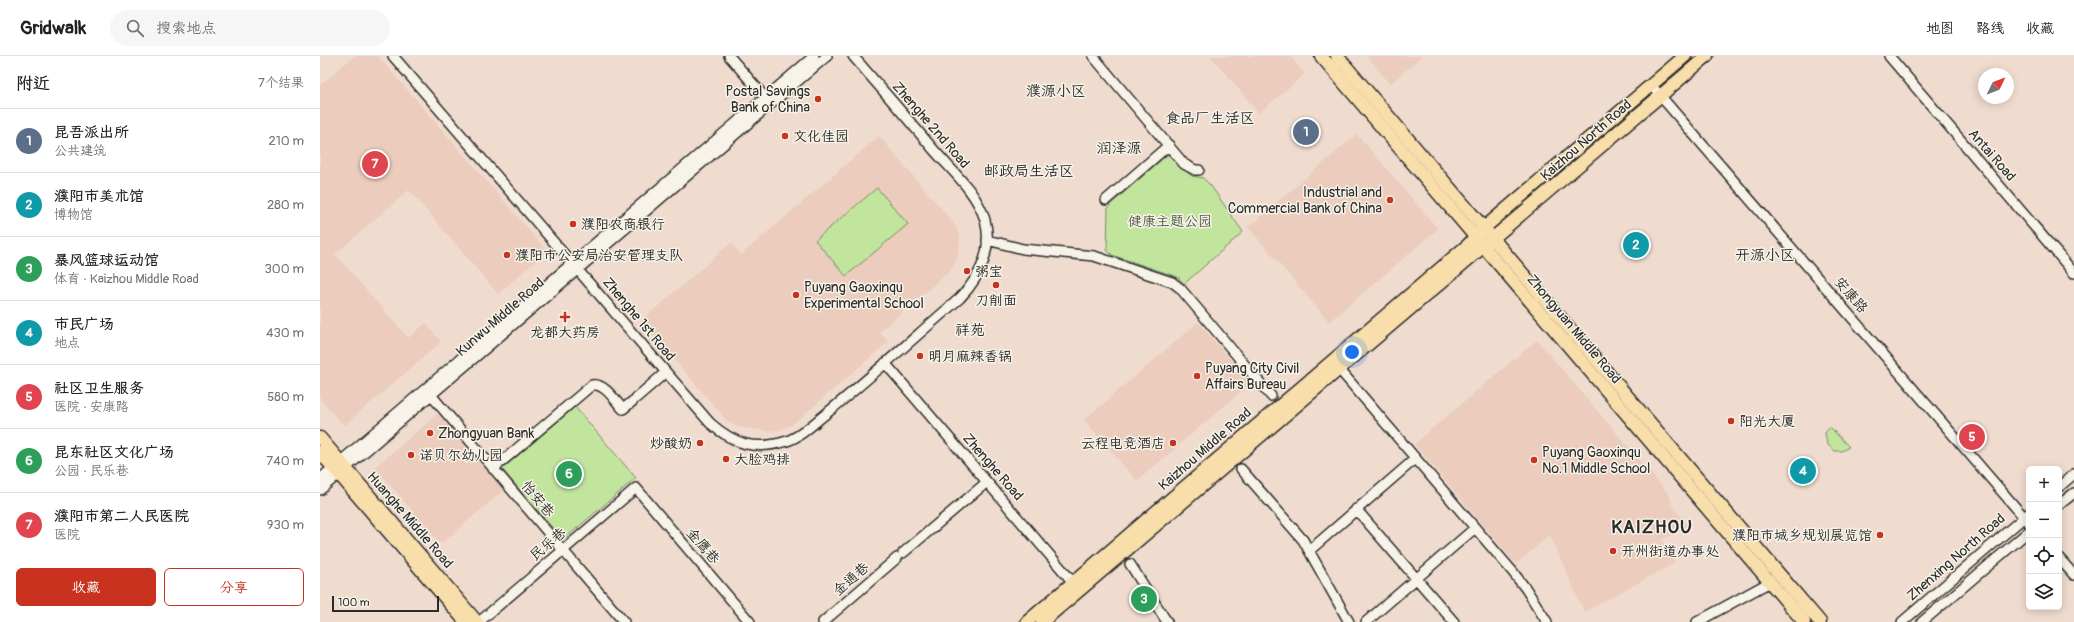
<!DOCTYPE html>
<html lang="zh">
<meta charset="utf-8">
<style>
:root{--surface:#fff;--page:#f6f6f6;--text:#202124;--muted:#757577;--line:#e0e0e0;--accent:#c8321e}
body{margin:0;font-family:Pangolin,"LXGW WenKai TC",sans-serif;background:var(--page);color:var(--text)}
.controls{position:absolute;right:12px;bottom:12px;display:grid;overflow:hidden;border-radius:6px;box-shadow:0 2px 10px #0003}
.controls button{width:36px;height:36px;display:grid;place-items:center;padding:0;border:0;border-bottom:1px solid var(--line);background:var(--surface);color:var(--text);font:20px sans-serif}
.compass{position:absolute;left:1658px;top:12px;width:36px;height:36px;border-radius:50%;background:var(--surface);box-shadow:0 2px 10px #0003;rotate:47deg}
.scale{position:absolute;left:12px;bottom:10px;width:107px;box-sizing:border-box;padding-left:4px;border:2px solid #2b2b2b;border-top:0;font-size:11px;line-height:14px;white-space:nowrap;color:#2b2b2b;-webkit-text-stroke:3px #f7f3e8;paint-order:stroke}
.you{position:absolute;left:1032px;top:296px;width:14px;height:14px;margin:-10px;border:3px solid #fff;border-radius:50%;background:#1a73e8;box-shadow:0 0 0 6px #1a73e833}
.badge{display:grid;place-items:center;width:26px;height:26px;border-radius:50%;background:var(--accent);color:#fff;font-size:13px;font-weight:700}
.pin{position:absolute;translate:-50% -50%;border:2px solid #fff;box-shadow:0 1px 4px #0006}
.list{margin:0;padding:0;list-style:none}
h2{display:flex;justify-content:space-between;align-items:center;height:52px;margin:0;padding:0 16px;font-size:17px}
h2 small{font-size:13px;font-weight:400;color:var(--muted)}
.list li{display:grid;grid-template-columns:26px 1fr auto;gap:12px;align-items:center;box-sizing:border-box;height:64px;padding:0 16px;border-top:1px solid var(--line)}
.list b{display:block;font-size:15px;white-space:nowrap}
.list p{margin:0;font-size:13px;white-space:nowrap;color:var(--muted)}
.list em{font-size:13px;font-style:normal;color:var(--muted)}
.actions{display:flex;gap:8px;padding:12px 16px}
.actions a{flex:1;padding:9px 0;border:1px solid var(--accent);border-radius:6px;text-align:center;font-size:14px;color:var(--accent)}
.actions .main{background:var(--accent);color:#fff}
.icon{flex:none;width:22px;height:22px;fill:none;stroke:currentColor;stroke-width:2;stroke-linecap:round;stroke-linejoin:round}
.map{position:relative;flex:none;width:1754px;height:566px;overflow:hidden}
header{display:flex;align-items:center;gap:24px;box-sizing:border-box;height:56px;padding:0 20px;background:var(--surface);border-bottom:1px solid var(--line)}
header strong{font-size:19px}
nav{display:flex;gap:22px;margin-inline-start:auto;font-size:14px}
.search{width:280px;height:36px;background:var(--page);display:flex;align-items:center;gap:10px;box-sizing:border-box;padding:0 14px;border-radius:22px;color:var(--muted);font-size:15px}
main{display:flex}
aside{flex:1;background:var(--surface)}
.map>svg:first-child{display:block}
</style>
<header>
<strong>Gridwalk</strong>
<div class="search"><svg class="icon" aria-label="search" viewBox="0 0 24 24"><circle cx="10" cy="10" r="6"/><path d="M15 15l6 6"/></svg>搜索地点</div>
<nav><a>地图</a><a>路线</a><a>收藏</a></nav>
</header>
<main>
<aside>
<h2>附近<small>7个结果</small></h2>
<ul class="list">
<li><span class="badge" style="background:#5c6f8a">1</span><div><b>昆吾派出所</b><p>公共建筑</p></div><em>210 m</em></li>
<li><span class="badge" style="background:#0f9aa8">2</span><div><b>濮阳市美术馆</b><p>博物馆</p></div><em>280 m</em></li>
<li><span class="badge" style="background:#2e9e5b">3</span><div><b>暴风篮球运动馆</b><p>体育 · Kaizhou Middle Road</p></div><em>300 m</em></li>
<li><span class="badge" style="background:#0f9aa8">4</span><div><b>市民广场</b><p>地点</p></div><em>430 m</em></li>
<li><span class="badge" style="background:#e0444e">5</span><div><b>社区卫生服务</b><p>医院 · 安康路</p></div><em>580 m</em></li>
<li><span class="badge" style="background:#2e9e5b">6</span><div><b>昆东社区文化广场</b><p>公园 · 民乐巷</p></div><em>740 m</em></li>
<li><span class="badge" style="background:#e0444e">7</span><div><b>濮阳市第二人民医院</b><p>医院</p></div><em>930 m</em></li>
</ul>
<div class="actions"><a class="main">收藏</a><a>分享</a></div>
</aside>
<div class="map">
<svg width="1754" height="566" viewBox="0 0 1754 566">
<rect width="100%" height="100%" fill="#f0dccf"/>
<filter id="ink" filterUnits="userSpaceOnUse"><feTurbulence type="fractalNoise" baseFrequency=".025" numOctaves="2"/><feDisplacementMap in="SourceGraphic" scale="8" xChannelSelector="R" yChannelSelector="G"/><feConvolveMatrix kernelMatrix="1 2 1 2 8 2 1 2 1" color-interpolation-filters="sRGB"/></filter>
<g filter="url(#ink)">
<path fill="#ebccbd" d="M 34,0 L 58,0 L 227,195 L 178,238 L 89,134 L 15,198 L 88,282 L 106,267 L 121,286 L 24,370 L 0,343 L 0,29 Z
M 890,0 L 970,0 L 985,18 L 939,57 Z
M 1047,0 L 1102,0 L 1070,28 Z
M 1037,78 L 1118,173 L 1009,266 L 928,171 Z
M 559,80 L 635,169 L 640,181 L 639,191 L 638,200 L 632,213 L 559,276 L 568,286 L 473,368 L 460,374 L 448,375 L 418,371 L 408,366 L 321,265 L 411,187 L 421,199 Z
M 878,266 L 931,327 L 817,425 L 764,364 Z
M 1217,284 L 1350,440 L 1352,449 L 1368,470 L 1342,484 L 1355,507 L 1264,556 L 1230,479 L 1196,508 L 1094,388 Z
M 119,357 L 185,433 L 121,488 L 55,411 Z"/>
<path fill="#c2e59e" stroke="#768864" d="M 847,99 L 851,100 L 867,116 L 872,120 L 883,122 L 891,130 L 923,176 L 864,228 L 858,221 L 792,199 L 787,194 L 788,152 L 791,148 Z
M 557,132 L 588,168 L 526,220 L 495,184 Z
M 255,351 L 316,422 L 243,484 L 182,413 Z
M 1510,371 L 1529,391 L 1522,395 L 1515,395 L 1507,388 L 1505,377 Z"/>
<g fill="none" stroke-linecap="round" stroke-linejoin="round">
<defs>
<path id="minor" d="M 73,0 L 390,367 C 415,389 435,395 467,385 C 482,380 495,366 507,357 C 552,320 596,280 640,242 C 660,221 673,194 665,164 C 657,136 631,114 613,93 C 587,62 560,31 533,0
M 409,0 L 449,46
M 773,0 L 864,108 L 875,114 L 879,114
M 1569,0 L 1754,217
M 1331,29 L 1709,467
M 786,144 L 849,89
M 667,184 L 703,193 L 774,200 L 852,226 L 860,232 L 951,340
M 565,307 L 757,531
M 1019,313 L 1192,515 L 1206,533 L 1227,566
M 111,339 L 304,566
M 316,342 L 346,316
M 173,413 L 272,329 C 285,327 295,345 303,353 L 313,345
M 921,413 L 983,484 L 1029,566
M 0,423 L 494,0
M 1739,431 L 1754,418
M 0,434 L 507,0
M 1739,449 L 1754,437
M 1036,453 L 1134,566
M 990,494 L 1095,403
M 583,497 L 667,426
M 1739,502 L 1754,519
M 810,508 L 847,566
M 159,566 L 316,432 L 430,566
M 503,566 L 577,502
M 1046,566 L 1155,472
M 1377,566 L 1450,526
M 1582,566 L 1709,457
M 1602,566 L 1709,475"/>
<path id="major" d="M 1001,0 L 1484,566
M 1017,0 L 1500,566
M 0,382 L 157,566
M 0,396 L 146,566
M 707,566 L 1148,189 L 1164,172 L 1365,0
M 722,566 L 1387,0"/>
</defs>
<use href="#minor" stroke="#2b2b2b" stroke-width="12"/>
<use href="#major" stroke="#2b2b2b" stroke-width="15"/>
<use href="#minor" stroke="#f7f3e8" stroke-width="9"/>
<use href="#major" stroke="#f8deab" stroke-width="12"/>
</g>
</g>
<g fill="#c8321e" stroke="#f7f3e8" stroke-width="1.5">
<circle cx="498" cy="43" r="4"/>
<circle cx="465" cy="80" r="4"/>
<circle cx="1070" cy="144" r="4"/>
<circle cx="253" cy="168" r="4"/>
<circle cx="187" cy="199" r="4"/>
<circle cx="647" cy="215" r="4"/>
<circle cx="676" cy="229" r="4"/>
<circle cx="476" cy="239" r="4"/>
<path d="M243 255h4v4h4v4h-4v4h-4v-4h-4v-4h4z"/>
<circle cx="600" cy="300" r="4"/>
<circle cx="877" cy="320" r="4"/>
<circle cx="1411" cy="365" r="4"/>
<circle cx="110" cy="377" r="4"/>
<circle cx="380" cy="387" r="4"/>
<circle cx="853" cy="387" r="4"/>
<circle cx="91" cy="399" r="4"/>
<circle cx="406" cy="403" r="4"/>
<circle cx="1214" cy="404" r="4"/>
<circle cx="1560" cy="479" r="4"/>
<circle cx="1293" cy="495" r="4"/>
</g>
<g text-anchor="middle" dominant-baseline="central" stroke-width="3" stroke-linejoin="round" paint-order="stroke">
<g font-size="14" fill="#2b2b2b" stroke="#f7f3e8" text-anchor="start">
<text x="490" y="35" text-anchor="end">Postal Savings<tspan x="490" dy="16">Bank of China</tspan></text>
<text x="473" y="80">文化佳园</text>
<text x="1062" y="136" text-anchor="end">Industrial and<tspan x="1062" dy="16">Commercial Bank of China</tspan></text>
<text x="261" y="168">濮阳农商银行</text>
<text x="195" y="199">濮阳市公安局治安管理支队</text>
<text x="655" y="215">粥宝</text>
<text x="484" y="231">Puyang Gaoxinqu<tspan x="484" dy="16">Experimental School</tspan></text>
<text x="676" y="244" text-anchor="middle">刀削面</text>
<text x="245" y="276" text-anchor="middle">龙都大药房</text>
<text x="608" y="300">明月麻辣香锅</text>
<text x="885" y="312">Puyang City Civil<tspan x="885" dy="16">Affairs Bureau</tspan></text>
<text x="1419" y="365">阳光大厦</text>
<text x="118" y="377">Zhongyuan Bank</text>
<text x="372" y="387" text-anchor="end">炒酸奶</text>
<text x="845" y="387" text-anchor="end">云程电竞酒店</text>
<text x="1222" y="396">Puyang Gaoxinqu<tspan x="1222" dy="16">No.1 Middle School</tspan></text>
<text x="99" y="399">诺贝尔幼儿园</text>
<text x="414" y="403">大脸鸡排</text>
<text x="1552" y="479" text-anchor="end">濮阳市城乡规划展览馆</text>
<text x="1301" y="495">开州街道办事处</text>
</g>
<g font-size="14" fill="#2b2b2b" stroke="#f7f3e8">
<text transform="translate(611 69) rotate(49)">Zhenghe 2nd Road</text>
<text transform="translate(1266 84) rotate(-41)">Kaizhou North Road</text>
<text transform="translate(1672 99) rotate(49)">Antai Road</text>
<text transform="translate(1531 239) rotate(49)">安康路</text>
<text transform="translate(180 261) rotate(-41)">Kunwu Middle Road</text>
<text transform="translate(319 263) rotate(50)">Zhenghe 1st Road</text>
<text transform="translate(1254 273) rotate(50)">Zhongyuan Middle Road</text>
<text transform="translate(885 393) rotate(-41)">Kaizhou Middle Road</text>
<text transform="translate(673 411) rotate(49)">Zhenghe Road</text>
<text transform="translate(218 443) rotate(50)">怡安巷</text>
<text transform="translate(90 464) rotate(49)">Huanghe Middle Road</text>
<text transform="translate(228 488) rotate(-40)">民乐巷</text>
<text transform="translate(383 490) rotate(49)">金鹰巷</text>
<text transform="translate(1636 501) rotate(-41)">Zhenxing North Road</text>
<text transform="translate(531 523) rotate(-41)">金通巷</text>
</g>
<g font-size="14" fill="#515a48" stroke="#f7f3e8">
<text x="850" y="165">健康主题公园</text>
</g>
<g font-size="15" fill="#2b2b2b" stroke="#f7f3e8">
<text x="736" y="35">濮源小区</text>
<text x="890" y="62">食品厂生活区</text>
<text x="799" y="92">润泽源</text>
<text x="709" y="115">邮政局生活区</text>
<text x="1445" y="199">开源小区</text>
<text x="650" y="274">祥苑</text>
</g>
<g font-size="18" font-weight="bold" letter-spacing="1" fill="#2b2b2b" stroke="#f7f3e8">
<text x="1332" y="471">KAIZHOU</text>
</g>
</g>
</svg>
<div class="controls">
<button>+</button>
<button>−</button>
<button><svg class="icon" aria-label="locate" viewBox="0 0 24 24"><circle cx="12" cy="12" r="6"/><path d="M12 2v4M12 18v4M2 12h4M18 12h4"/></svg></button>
<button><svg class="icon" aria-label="layers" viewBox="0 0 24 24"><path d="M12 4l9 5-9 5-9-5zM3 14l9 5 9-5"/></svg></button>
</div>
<svg class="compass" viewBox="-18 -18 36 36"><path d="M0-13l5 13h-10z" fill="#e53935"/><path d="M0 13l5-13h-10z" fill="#757577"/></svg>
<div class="scale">100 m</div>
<div class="you"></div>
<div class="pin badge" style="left:986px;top:76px;background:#5c6f8a">1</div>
<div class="pin badge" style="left:1316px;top:189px;background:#0f9aa8">2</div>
<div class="pin badge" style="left:824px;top:543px;background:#2e9e5b">3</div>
<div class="pin badge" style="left:1483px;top:415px;background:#0f9aa8">4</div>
<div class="pin badge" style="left:1652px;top:381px;background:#e0444e">5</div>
<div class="pin badge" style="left:249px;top:418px;background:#2e9e5b">6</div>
<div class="pin badge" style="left:55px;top:108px;background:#e0444e">7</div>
</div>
</main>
